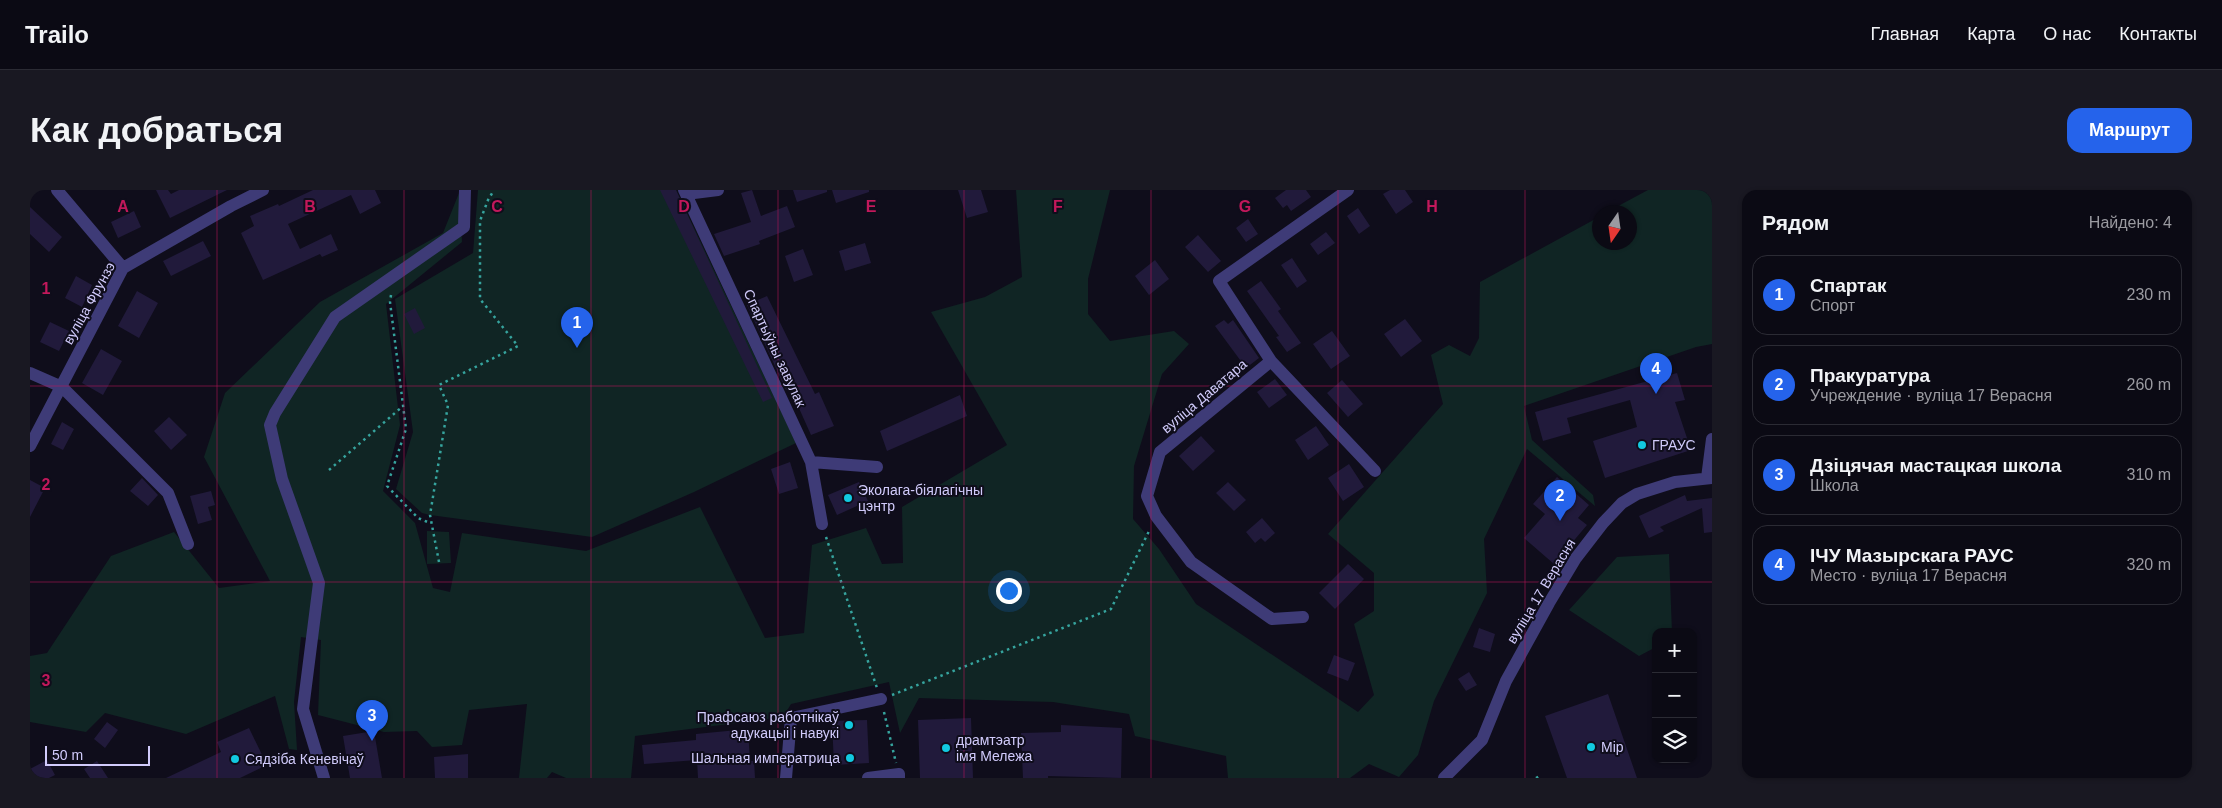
<!DOCTYPE html>
<html lang="ru">
<meta charset="utf-8">
<style>
:root{--surface:#0b0a14;--page:#191822;--text:#f1f3f6;--muted:#9a9aa0;--line:#2b2b34;--accent:#2563eb}
body{margin:0;font-family:Arial,sans-serif;background:var(--page);color:var(--text)}
.controls{position:absolute;right:15px;bottom:15px;display:grid;overflow:hidden;border-radius:10px;box-shadow:0 1px 4px #0004}
.controls button{width:45px;height:45px;display:grid;place-items:center;padding:0;border:0;border-bottom:1px solid var(--line);background:var(--surface);color:var(--text);font:25px sans-serif}
.compass{position:absolute;left:1562px;top:15px;width:45px;height:45px;border-radius:50%;background:var(--surface);box-shadow:0 1px 4px #0004;rotate:193deg}
.scale{position:absolute;left:15px;bottom:12px;width:105px;box-sizing:border-box;padding-left:5px;border:2px solid #d1cbfb;border-top:0;font-size:14px;line-height:18px;white-space:nowrap;color:#d1cbfb;-webkit-text-stroke:4px #0f0d1b;paint-order:stroke}
.you{position:absolute;left:978px;top:400px;width:18px;height:18px;margin:-12px;border:4px solid #fff;border-radius:50%;background:#1a73e8;box-shadow:0 0 0 8px #1a73e833}
.badge{display:grid;place-items:center;width:32px;height:32px;border-radius:50%;background:var(--accent);color:#fff;font-size:16px;font-weight:700}
.pin{position:absolute;translate:-50% -41px;filter:drop-shadow(0 1px 2px #0008)}
.pin::after{content:'';position:absolute;top:26px;width:18px;height:15px;background:inherit;clip-path:polygon(0 0,100% 0,50% 100%)}
.list{margin:0;padding:0;list-style:none}
h2{display:flex;justify-content:space-between;align-items:center;height:65px;margin:0;padding:0 20px;font-size:21px}
h2 small{font-size:16px;font-weight:400;color:var(--muted)}
.list li{display:grid;grid-template-columns:32px 1fr auto;gap:15px;align-items:center;box-sizing:border-box;height:80px;margin:0 10px 10px;padding:0 10px;border:1px solid var(--line);border-radius:15px}
.list b{display:block;font-size:19px;white-space:nowrap}
.list p{margin:0;font-size:16px;white-space:nowrap;color:var(--muted)}
.list em{font-size:16px;font-style:normal;color:var(--muted)}
.icon{flex:none;width:28px;height:28px;fill:none;stroke:currentColor;stroke-width:2;stroke-linecap:round;stroke-linejoin:round}
.map{position:relative;flex:none;width:1682px;height:588px;overflow:hidden;border-radius:15px}
header{display:flex;align-items:center;gap:30px;box-sizing:border-box;height:70px;padding:0 25px;background:var(--surface);border-bottom:1px solid var(--line)}
header strong{font-size:24px}
nav{display:flex;gap:28px;margin-inline-start:auto;font-size:18px}
.intro{display:flex;align-items:center;justify-content:space-between;box-sizing:border-box;height:120px;padding:0 30px}
h1{margin:0;font-size:35px}
.button{padding:12px 22px;border-radius:15px;background:var(--accent);color:#fff;font-size:18px;font-weight:700}
main{display:flex;gap:30px;padding:0 30px}
aside{flex:1;background:var(--surface);border-radius:15px;box-shadow:0 1px 4px #0004}
.map>svg:first-child{display:block}
</style>
<header>
<strong>Trailo</strong>
<nav><a>Главная</a><a>Карта</a><a>О нас</a><a>Контакты</a></nav>
</header>
<div class="intro"><h1>Как добраться</h1><a class="button">Маршрут</a></div>
<main>
<div class="map">
<svg width="1682" height="588" viewBox="0 0 1682 588">
<rect width="100%" height="100%" fill="#0f0d1b"/>
<path fill="#102524" d="M 448,0 L 646,0 L 766,253 L 664,302 L 562,347 L 400,325 L 392,323 L 366,299 L 383,242 L 365,109 L 443,63 Z
M 986,0 L 1080,0 L 1058,89 L 1058,124 L 1080,151 L 1144,141 L 1159,154 L 1132,184 L 1104,276 L 1103,329 L 1129,359 L 1166,414 L 1328,522 L 1344,505 L 1324,434 L 1344,421 L 1344,383 L 1298,344 L 1413,214 L 1401,165 L 1419,155 L 1440,166 L 1449,148 L 1450,92 L 1569,27 L 1570,52 L 1600,52 L 1600,22 L 1577,22 L 1618,0 L 1682,0 L 1682,154 L 1666,157 L 1494,216 L 1502,250 L 1563,305 L 1565,316 L 1497,259 L 1454,349 L 1457,403 L 1404,511 L 1388,565 L 1369,587 L 1339,574 L 1320,588 L 1198,588 L 1196,566 L 1105,546 L 1099,524 L 1023,512 L 889,508 L 870,543 L 859,492 L 761,514 L 753,527 L 605,546 L 601,588 L 536,588 L 522,582 L 517,588 L 489,588 L 497,514 L 439,520 L 432,555 L 402,557 L 387,541 L 354,542 L 288,525 L 291,450 L 271,447 L 264,512 L 267,560 L 259,559 L 245,506 L 156,544 L 75,523 L 56,542 L 0,532 L 0,466 L 17,463 L 81,366 L 144,342 L 189,398 L 240,391 L 174,267 L 195,203 L 290,112 L 413,43 L 429,3 L 432,52 L 356,114 L 370,235 L 353,301 L 385,333 L 403,398 L 420,402 L 432,343 L 556,361 L 670,317 L 735,448 L 774,443 L 782,355 L 836,338 L 852,374 L 873,373 L 872,317 L 977,255 L 901,122 L 955,107 L 992,87 Z
M 397,341 L 419,342 L 421,373 L 397,374 Z
M 1639,364 L 1642,442 L 1626,442 L 1626,457 L 1609,466 L 1539,420 L 1587,367 Z"/>
<path fill="#211a3b" d="M 126,0 L 138,0 L 141,4 L 149,0 L 197,0 L 140,28 Z
M 283,0 L 345,0 L 351,13 L 330,24 L 321,5 L 258,34 L 270,59 L 301,44 L 308,60 L 292,67 L 290,64 L 233,90 L 211,43 L 224,36 L 220,26 L 248,14 L 249,16 Z
M 630,0 L 646,0 L 742,208 L 733,212 Z
M 722,0 L 731,26 L 757,16 L 765,37 L 729,51 L 730,54 L 694,66 L 684,44 L 721,32 L 711,3 Z
M 763,0 L 797,0 L 797,2 L 767,12 Z
M 802,0 L 839,0 L 839,2 L 806,13 Z
M 928,0 L 951,0 L 958,22 L 937,28 Z
M 1256,0 L 1276,0 L 1281,7 L 1261,21 L 1257,15 L 1253,18 L 1245,8 Z
M 1360,0 L 1375,0 L 1383,12 L 1366,24 L 1353,4 Z
M 0,17 L 32,47 L 19,62 L 0,44 Z
M 1328,18 L 1340,36 L 1329,44 L 1317,26 Z
M 104,21 L 111,37 L 88,48 L 81,32 Z
M 1218,29 L 1228,44 L 1216,52 L 1206,38 Z
M 1296,42 L 1305,53 L 1288,65 L 1280,54 Z
M 1168,45 L 1191,71 L 1178,82 L 1155,57 Z
M 173,51 L 181,66 L 141,86 L 133,71 Z
M 835,53 L 841,73 L 815,81 L 809,61 Z
M 773,59 L 783,85 L 764,92 L 755,66 Z
M 1262,68 L 1277,91 L 1267,98 L 1251,75 Z
M 1125,70 L 1139,89 L 1119,105 L 1105,86 Z
M 46,86 L 62,95 L 52,117 L 35,108 Z
M 1231,91 L 1251,119 L 1248,121 L 1271,153 L 1257,162 L 1246,147 L 1249,146 L 1217,101 Z
M 107,101 L 128,113 L 109,148 L 88,136 Z
M 737,106 L 785,204 L 789,202 L 804,236 L 781,245 L 760,198 L 756,200 L 717,115 Z
M 385,118 L 395,138 L 384,144 L 374,124 Z
M 1375,129 L 1392,151 L 1371,167 L 1354,144 Z
M 1194,130 L 1198,134 L 1203,130 L 1229,168 L 1216,178 L 1185,136 Z
M 20,132 L 39,141 L 29,161 L 10,152 Z
M 1302,141 L 1320,166 L 1301,179 L 1283,154 Z
M 71,159 L 92,171 L 73,205 L 52,193 Z
M 1647,183 L 1655,210 L 1645,212 L 1661,260 L 1575,288 L 1563,251 L 1607,237 L 1600,210 L 1537,228 L 1541,243 L 1513,251 L 1505,222 Z
M 1245,189 L 1257,205 L 1239,218 L 1227,202 Z
M 1312,190 L 1333,214 L 1318,227 L 1297,203 Z
M 930,205 L 937,226 L 857,261 L 850,241 Z
M 139,227 L 157,245 L 141,260 L 124,241 Z
M 32,232 L 44,239 L 33,260 L 21,254 Z
M 1286,236 L 1299,255 L 1278,270 L 1265,250 Z
M 1171,246 L 1185,261 L 1163,281 L 1149,266 Z
M 760,272 L 768,298 L 749,304 L 741,279 Z
M 1319,274 L 1334,297 L 1313,311 L 1298,288 Z
M 1527,287 L 1559,315 L 1548,328 L 1557,335 L 1524,374 L 1494,348 L 1515,324 L 1503,314 Z
M 112,288 L 128,305 L 118,316 L 100,301 Z
M 0,290 L 15,298 L 0,327 Z
M 829,292 L 838,311 L 807,325 L 798,305 Z
M 1198,292 L 1216,310 L 1204,321 L 1186,303 Z
M 181,301 L 185,315 L 178,317 L 182,330 L 168,334 L 160,306 Z
M 1655,305 L 1657,311 L 1682,308 L 1682,342 L 1674,343 L 1672,318 L 1630,337 L 1634,341 L 1619,348 L 1609,326 Z
M 1232,328 L 1245,343 L 1235,352 L 1231,348 L 1225,353 L 1216,342 Z
M 1318,374 L 1334,389 L 1305,419 L 1289,403 Z
M 1449,438 L 1465,444 L 1460,462 L 1443,457 Z
M 1304,465 L 1325,473 L 1318,491 L 1297,483 Z
M 1439,482 L 1447,495 L 1436,501 L 1428,489 Z
M 1578,504 L 1607,588 L 1537,588 L 1515,526 Z
M 941,528 L 943,588 L 890,588 L 888,530 Z
M 837,530 L 839,573 L 804,575 L 802,531 Z
M 77,532 L 88,540 L 75,558 L 64,549 Z
M 1031,535 L 1092,538 L 1091,588 L 1018,586 L 1018,588 L 993,588 L 991,543 L 1031,542 Z
M 219,538 L 237,575 L 210,588 L 136,588 L 191,562 L 187,552 Z
M 718,539 L 720,571 L 724,571 L 725,588 L 668,588 L 667,570 L 614,574 L 612,555 L 666,550 L 666,544 Z
M 344,541 L 352,588 L 320,588 L 313,546 Z
M 438,564 L 438,588 L 405,588 L 404,567 Z
M 17,570 L 25,585 L 19,588 L 0,588 L 0,579 Z
M 67,571 L 78,588 L 60,588 L 54,579 Z"/>
<g fill="none" stroke-linecap="round" stroke-linejoin="round">
<path stroke="#36a49e" stroke-width="2.5" stroke-dasharray="2.5 4" stroke-linecap="butt" d="M 361,105 L 360,112 L 376,239 L 357,296 L 388,328 L 400,333
M 299,280 L 373,216
M 796,347 L 847,498
M 409,372 L 400,325 L 418,215 L 409,195 L 488,156 L 450,109 L 450,31 L 458,10 L 464,0
M 862,505 L 1081,419 L 1120,339
M 854,522 L 866,573
M 1506,588 L 1511,585"/>
<path stroke="#3e3b77" stroke-width="12" d="M 27,0 L 93,78
M 654,0 L 781,272 L 792,334
M 656,4 L 688,0
M 1241,171 L 1345,281
M 0,183 L 32,197 L 138,303 L 158,354
M 0,256 L 93,78 L 201,16 L 233,0
M 781,272 L 847,277
M 1677,288 L 1682,249
M 1273,427 L 1242,429 L 1161,372 L 1126,326 L 1117,306 L 1130,262 L 1241,171 L 1189,91 L 1318,0
M 294,588 L 273,519 L 289,393 L 252,289 L 240,235 L 245,223 L 305,127 L 434,37 L 435,0
M 756,588 L 761,528 L 851,509
M 838,588 L 869,584 L 869,588
M 1414,588 L 1452,550 L 1476,491 L 1519,413 L 1546,368 L 1573,333 L 1592,313 L 1607,304 L 1645,292 L 1682,288"/>
</g>
<path fill="none" stroke="#c2185b" stroke-width="1" stroke-opacity="0.55" d="M 187,0 L 187,588M 374,0 L 374,588M 561,0 L 561,588M 748,0 L 748,588M 934,0 L 934,588M 1121,0 L 1121,588M 1308,0 L 1308,588M 1495,0 L 1495,588M 0,196 L 1682,196M 0,392 L 1682,392"/>
<g fill="#12c9e0" stroke="#0f0d1b" stroke-width="2">
<circle cx="1612" cy="255" r="5"/>
<circle cx="818" cy="308" r="5"/>
<circle cx="819" cy="535" r="5"/>
<circle cx="1561" cy="557" r="5"/>
<circle cx="916" cy="558" r="5"/>
<circle cx="820" cy="568" r="5"/>
<circle cx="205" cy="569" r="5"/>
</g>
<g text-anchor="middle" dominant-baseline="central" stroke-width="4" stroke-linejoin="round" paint-order="stroke">
<g font-size="14" fill="#d1cbfb" stroke="#0f0d1b">
<text transform="translate(59 113) rotate(-61)">вуліца Фрунзэ</text>
<text transform="translate(745 158) rotate(65)">Спартыўны завулак</text>
<text transform="translate(1174 206) rotate(-40)">вуліца Даватара</text>
<text transform="translate(1511 401) rotate(-59)">вуліца 17 Верасня</text>
</g>
<g font-size="14" fill="#d1cbfb" stroke="#0f0d1b" text-anchor="start">
<text x="1622" y="255">ГРАУС</text>
<text x="828" y="300">Эколага-біялагічны<tspan x="828" dy="16">цэнтр</tspan></text>
<text x="809" y="527" text-anchor="end">Прафсаюз работнікаў<tspan x="809" dy="16">адукацыі і навукі</tspan></text>
<text x="926" y="550">драмтэатр<tspan x="926" dy="16">імя Мележа</tspan></text>
<text x="1571" y="557">Мір</text>
<text x="810" y="568" text-anchor="end">Шальная императрица</text>
<text x="215" y="569">Сядзіба Кеневічаў</text>
</g>
</g>
<g font-size="16" text-anchor="middle" font-weight="bold" fill="#c2185b" stroke="#0f0d1b" stroke-width="4" stroke-linejoin="round" paint-order="stroke">
<text x="93" y="22">A</text>
<text x="280" y="22">B</text>
<text x="467" y="22">C</text>
<text x="654" y="22">D</text>
<text x="841" y="22">E</text>
<text x="1028" y="22">F</text>
<text x="1215" y="22">G</text>
<text x="1402" y="22">H</text>
<text x="16" y="104">1</text>
<text x="16" y="300">2</text>
<text x="16" y="496">3</text>
</g>
</svg>
<div class="controls">
<button>+</button>
<button>−</button>
<button><svg class="icon" aria-label="layers" viewBox="0 0 24 24"><path d="M12 4l9 5-9 5-9-5zM3 14l9 5 9-5"/></svg></button>
</div>
<svg class="compass" viewBox="-18 -18 36 36"><path d="M0-13l5 13h-10z" fill="#e53935"/><path d="M0 13l5-13h-10z" fill="#9a9aa0"/></svg>
<div class="scale">50 m</div>
<div class="you"></div>
<div class="pin badge" style="left:547px;top:158px">1</div>
<div class="pin badge" style="left:1530px;top:331px">2</div>
<div class="pin badge" style="left:342px;top:551px">3</div>
<div class="pin badge" style="left:1626px;top:204px">4</div>
</div>
<aside>
<h2>Рядом<small>Найдено: 4</small></h2>
<ul class="list">
<li><span class="badge">1</span><div><b>Спартак</b><p>Спорт</p></div><em>230 m</em></li>
<li><span class="badge">2</span><div><b>Пракуратура</b><p>Учреждение · вуліца 17 Верасня</p></div><em>260 m</em></li>
<li><span class="badge">3</span><div><b>Дзіцячая мастацкая школа</b><p>Школа</p></div><em>310 m</em></li>
<li><span class="badge">4</span><div><b>ІЧУ Мазырскага РАУС</b><p>Место · вуліца 17 Верасня</p></div><em>320 m</em></li>
</ul>
</aside>
</main>
